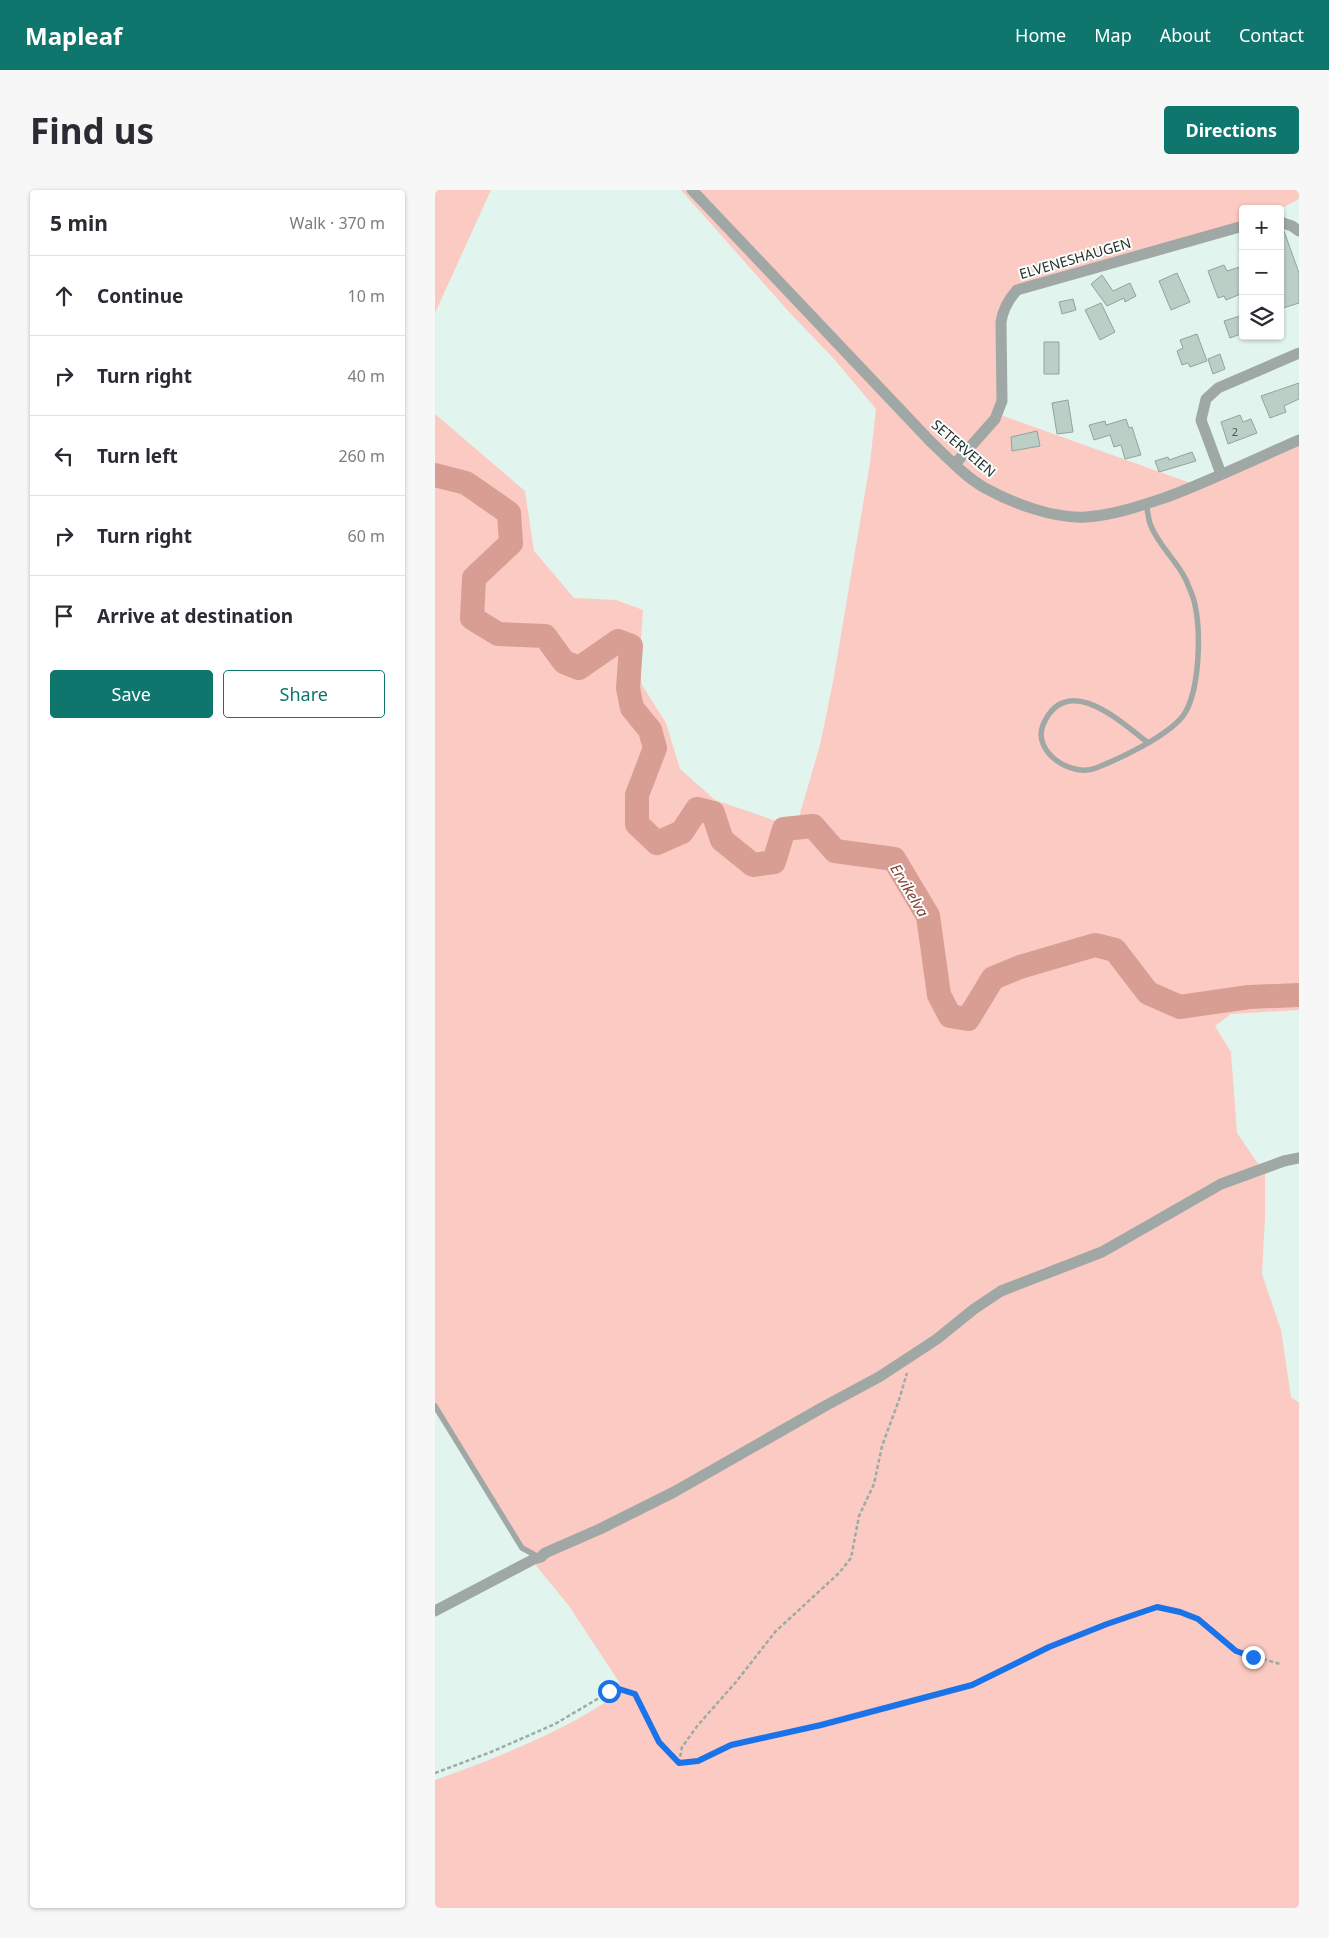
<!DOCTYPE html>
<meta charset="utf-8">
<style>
:root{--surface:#fff;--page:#f7f7f7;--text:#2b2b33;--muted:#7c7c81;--line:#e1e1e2;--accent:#0f766e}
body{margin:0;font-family:"Noto Sans",sans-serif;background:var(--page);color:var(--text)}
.controls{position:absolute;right:15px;top:15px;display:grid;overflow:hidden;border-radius:5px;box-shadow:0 1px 4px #0004}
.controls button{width:45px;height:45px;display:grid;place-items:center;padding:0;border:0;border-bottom:1px solid var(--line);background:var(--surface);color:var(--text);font:25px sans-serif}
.stop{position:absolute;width:15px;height:15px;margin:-11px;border:4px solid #1a73e8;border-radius:50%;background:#fff}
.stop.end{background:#1a73e8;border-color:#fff;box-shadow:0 1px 5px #0008}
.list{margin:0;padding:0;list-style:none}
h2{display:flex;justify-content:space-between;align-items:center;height:65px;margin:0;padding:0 20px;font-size:21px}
h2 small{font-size:16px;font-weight:400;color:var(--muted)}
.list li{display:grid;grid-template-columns:32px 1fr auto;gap:15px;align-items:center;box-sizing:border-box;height:80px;padding:0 20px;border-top:1px solid var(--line)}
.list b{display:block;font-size:19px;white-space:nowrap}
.list em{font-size:16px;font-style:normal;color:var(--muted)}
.actions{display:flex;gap:10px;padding:15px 20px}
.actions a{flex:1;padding:11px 0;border:1px solid var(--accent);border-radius:5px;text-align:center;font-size:18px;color:var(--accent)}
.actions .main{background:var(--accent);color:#fff}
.icon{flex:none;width:28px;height:28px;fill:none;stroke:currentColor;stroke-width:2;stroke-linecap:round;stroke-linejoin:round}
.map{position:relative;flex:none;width:864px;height:1718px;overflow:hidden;border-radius:5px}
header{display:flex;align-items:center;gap:30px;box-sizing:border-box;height:70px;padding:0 25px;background:var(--accent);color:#fff}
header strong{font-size:24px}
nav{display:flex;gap:28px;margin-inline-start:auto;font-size:18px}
.intro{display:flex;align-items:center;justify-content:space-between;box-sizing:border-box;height:120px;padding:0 30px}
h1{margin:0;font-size:35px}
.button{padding:12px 22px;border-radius:5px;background:var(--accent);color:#fff;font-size:18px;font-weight:700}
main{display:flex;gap:30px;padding:0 30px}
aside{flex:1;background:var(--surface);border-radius:5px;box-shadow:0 1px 4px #0004}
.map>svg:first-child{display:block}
</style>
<header>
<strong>Mapleaf</strong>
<nav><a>Home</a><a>Map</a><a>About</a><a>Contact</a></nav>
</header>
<div class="intro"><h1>Find us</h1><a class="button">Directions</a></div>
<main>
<aside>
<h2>5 min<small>Walk · 370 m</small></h2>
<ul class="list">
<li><svg class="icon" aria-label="ahead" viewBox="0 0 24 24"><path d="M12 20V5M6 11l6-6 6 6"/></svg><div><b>Continue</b></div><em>10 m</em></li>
<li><svg class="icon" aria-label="right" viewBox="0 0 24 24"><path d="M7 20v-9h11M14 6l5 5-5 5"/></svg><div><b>Turn right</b></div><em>40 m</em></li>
<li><svg class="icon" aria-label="left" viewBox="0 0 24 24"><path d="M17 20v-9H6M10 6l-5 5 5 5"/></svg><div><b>Turn left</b></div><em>260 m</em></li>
<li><svg class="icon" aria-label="right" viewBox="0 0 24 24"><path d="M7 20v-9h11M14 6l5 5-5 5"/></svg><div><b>Turn right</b></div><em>60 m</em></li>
<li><svg class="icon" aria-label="arrive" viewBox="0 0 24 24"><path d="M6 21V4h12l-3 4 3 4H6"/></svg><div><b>Arrive at destination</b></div></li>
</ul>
<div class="actions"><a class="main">Save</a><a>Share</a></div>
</aside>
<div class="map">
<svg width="864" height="1718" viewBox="0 0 864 1718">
<rect width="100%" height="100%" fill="#e1f5ee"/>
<path fill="#fbcac2" d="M 0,0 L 56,0 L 0,123 Z
M 246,0 L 864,0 L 864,9 L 845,19 L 808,19 L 808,35 L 582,97 L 564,133 L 563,224 L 761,295 L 864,252 L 864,820 L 796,824 L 780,836 L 796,862 L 802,943 L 830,984 L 830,1027 L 827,1084 L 846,1140 L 856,1207 L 864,1213 L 864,1718 L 0,1718 L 0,1590 C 63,1567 129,1542 184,1503 L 184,1492 L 134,1416 L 103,1378 L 74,1336 L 0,1222 L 0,224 L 90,301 L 99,361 L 139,408 L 181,410 L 208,420 L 204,476 L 207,495 L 231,533 L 245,579 L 280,610 L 341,631 L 358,631 L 364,627 L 385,555 L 398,492 L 435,273 L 441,219 L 399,169 L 355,123 Z"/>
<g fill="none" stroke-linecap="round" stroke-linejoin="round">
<path stroke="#d89d93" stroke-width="24" d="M 0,285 L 31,293 L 74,323 L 76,353 L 39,388 L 37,428 L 63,444 L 110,446 L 129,472 L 144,478 L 183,451 L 196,456 L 193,498 L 197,518 L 215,540 L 220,558 L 202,605 L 202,634 L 222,653 L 247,642 L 262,619 L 278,623 L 287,650 L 318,675 L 339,672 L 349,639 L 378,636 L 400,661 L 459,669 L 493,726 L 504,805 L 515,826 L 533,829 L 558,788 L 585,777 L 660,755 L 680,760 L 713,803 L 745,817 L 814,807 L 864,805"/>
</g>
<path fill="#bbcfc7" stroke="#91a49d" d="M 845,40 L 849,41 L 864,83 L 864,113 L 845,119 Z
M 789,75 L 792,81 L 808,76 L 808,103 L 791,110 L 789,106 L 783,108 L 773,81 Z
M 742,83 L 755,112 L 736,120 L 724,91 Z
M 667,85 L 678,101 L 695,93 L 701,106 L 690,112 L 689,108 L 672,116 L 656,94 Z
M 638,109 L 641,120 L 627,124 L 624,112 Z
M 666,113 L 680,142 L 665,150 L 650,120 Z
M 808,125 L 808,143 L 795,148 L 789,131 Z
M 762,144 L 772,171 L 755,177 L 753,173 L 747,175 L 742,161 L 748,158 L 745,150 Z
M 609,152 L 624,152 L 624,184 L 609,184 Z
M 785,164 L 790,179 L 778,184 L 773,169 Z
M 864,193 L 864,209 L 849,216 L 851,222 L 835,228 L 826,206 Z
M 633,210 L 638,242 L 622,244 L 617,213 Z
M 805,225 L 808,232 L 816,229 L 822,243 L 793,254 L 786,232 Z
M 691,229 L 694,238 L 697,237 L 706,265 L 690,269 L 686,255 L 679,257 L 675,245 L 659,250 L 654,235 L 670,231 L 671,235 Z
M 602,241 L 605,256 L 577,261 L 576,247 Z
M 757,262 L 761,271 L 724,282 L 720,271 L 733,267 L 734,270 Z"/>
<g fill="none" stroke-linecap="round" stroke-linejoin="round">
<path stroke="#9baba5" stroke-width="2.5" stroke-dasharray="4 2.5" stroke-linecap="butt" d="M 244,1573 L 247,1557 L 263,1535 L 301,1492 L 340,1442 L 404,1383 L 416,1368 L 424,1326 L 439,1294 L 447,1256 L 464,1210 L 472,1183
M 0,1583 L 56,1562 L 120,1534 L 181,1498 L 200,1504 L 223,1552 L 244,1573 L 263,1571 L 296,1555 L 386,1535 L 537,1495 L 615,1457 L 672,1434 L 722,1417 L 745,1421 L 763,1429 L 801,1461 L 845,1474"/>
<path stroke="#a0a8a5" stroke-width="5.5" d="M 711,314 C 713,321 713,330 716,336 C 724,356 742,371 751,390 C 754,398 759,407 760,415 C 766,443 765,502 748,526 C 731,547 686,568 661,578 C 637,588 597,562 608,535 C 631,481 685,531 712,552
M 0,1216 L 87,1358 L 102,1366"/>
<path stroke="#a0a8a5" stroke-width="11" d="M 257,0 L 495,251 C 512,267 529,286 550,298 C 577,313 619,329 651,327 C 679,325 705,316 732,307 C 777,290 820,269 864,250
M 845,32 L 857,36 L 864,41
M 520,274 L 560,229 L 567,211 L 566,132 C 568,119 573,110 582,100 L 808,36
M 786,284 L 766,230 L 771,209 L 783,198 L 864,163
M 0,1421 L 99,1369 L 106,1367 L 110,1363 L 165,1339 L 239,1302 L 390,1216 L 444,1187 L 502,1149 L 539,1119 L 566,1101 L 667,1062 L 786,994 L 849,971 L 864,968"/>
</g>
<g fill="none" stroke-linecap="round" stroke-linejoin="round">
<path stroke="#1a73e8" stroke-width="6" d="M 174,1501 L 181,1498 L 200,1504 L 224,1552 L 244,1573 L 263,1571 L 296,1555 L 386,1535 L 537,1495 L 614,1457 L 672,1434 L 722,1417 L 745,1422 L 763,1429 L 801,1461 L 818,1467"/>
</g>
<g text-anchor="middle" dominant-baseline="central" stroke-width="4" stroke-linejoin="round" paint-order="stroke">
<g font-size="11" fill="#4c5753">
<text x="800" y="241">2</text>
</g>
<g font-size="14" fill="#272f2c" stroke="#fafefd">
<text transform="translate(640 68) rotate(-16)">ELVENESHAUGEN</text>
<text transform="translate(529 258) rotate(41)">SETERVEIEN</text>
</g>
<g font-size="15" font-style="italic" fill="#863d33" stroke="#fafefd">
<text transform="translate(475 700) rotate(59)">Ervikelva</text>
</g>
</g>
</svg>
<div class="controls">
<button>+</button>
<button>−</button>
<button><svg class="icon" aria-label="layers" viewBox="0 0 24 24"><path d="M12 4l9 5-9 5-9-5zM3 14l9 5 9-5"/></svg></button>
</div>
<div class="stop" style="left:174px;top:1501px"></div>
<div class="stop end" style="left:818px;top:1467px"></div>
</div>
</main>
